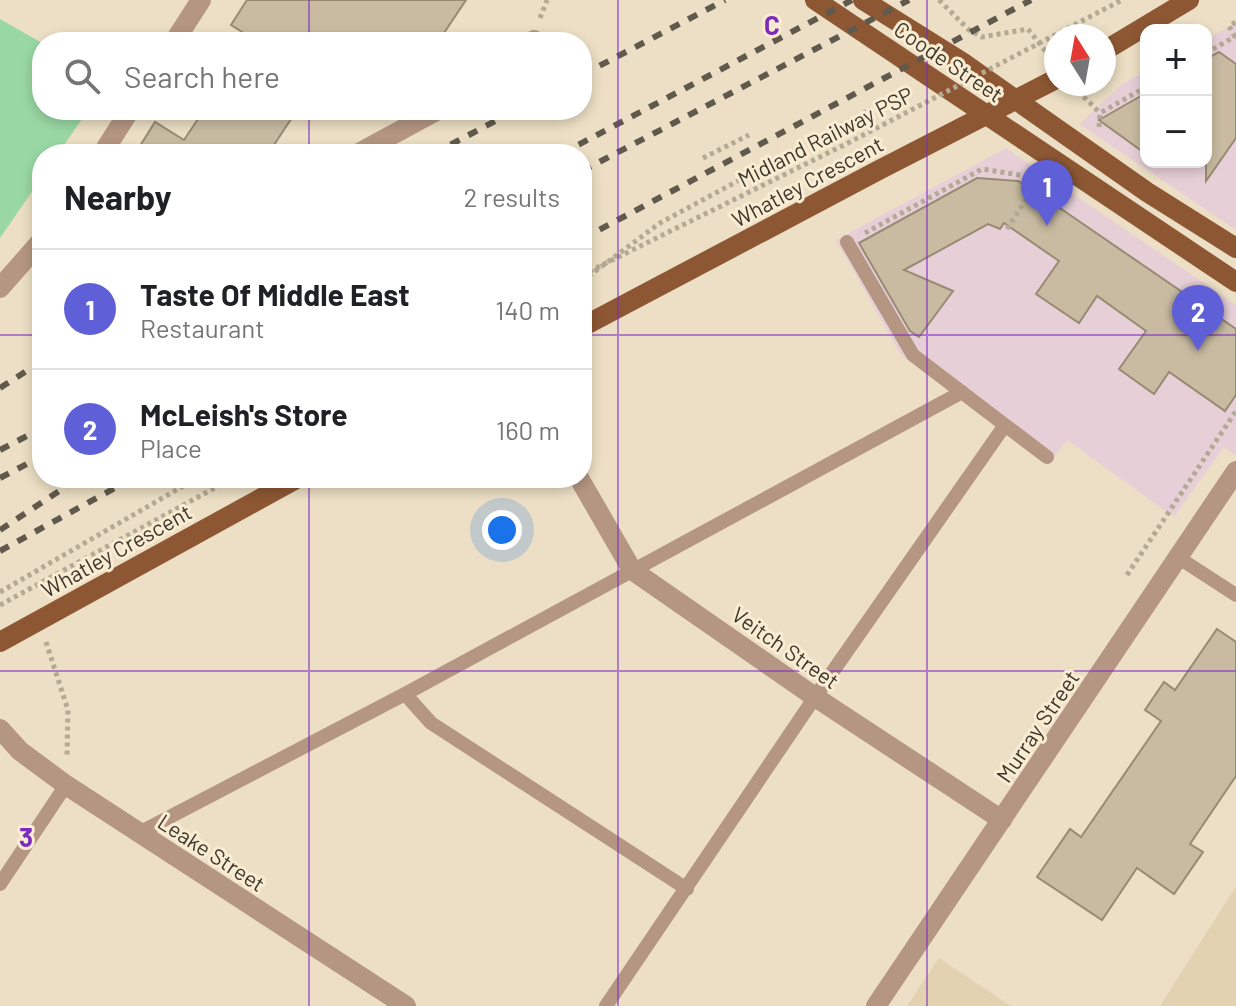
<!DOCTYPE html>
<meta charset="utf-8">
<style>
:root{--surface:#fff;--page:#f6f6f6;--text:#202124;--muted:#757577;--line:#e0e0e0;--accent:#5f60d8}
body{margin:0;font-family:Barlow,sans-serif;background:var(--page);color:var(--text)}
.controls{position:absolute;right:24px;top:24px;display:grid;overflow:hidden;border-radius:16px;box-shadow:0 4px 12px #0003}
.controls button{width:72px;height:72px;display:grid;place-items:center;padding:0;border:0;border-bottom:2px solid var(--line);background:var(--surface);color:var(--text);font:40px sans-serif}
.compass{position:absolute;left:1044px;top:24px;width:72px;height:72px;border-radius:50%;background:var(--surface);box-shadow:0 4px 12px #0003;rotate:349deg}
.you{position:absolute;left:502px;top:530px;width:28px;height:28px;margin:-20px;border:6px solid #fff;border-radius:50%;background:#1a73e8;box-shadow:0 0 0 12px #1a73e833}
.badge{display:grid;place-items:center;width:52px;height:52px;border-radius:50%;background:var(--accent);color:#fff;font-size:26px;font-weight:700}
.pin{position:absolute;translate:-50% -66px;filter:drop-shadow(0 2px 4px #0008)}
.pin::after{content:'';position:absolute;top:42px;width:28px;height:24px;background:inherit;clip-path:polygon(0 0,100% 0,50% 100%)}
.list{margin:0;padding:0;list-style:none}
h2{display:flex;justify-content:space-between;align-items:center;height:104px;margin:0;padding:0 32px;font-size:34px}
h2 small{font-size:26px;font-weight:400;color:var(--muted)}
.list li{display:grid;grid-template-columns:52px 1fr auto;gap:24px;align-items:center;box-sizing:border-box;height:120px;padding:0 32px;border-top:2px solid var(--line)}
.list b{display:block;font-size:30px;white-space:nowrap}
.list p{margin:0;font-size:26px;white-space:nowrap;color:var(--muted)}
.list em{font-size:26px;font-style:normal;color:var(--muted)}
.icon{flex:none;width:44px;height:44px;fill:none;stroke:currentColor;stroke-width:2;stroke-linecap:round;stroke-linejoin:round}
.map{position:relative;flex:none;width:1236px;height:1006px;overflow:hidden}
.search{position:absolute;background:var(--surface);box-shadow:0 4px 12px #0003;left:32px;top:32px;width:560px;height:88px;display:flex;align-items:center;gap:20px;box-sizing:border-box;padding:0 28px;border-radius:32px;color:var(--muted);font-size:30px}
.panel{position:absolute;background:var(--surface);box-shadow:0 4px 12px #0003;left:32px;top:144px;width:560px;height:344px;border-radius:32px}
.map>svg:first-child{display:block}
</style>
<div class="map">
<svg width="1236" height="1006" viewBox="0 0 1236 1006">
<rect width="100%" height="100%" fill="#ecdfc5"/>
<path fill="#e7cfd8" d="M 1236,23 L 1236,230 L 1079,124 L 1122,84 L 1146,71 L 1146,162 L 1206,162 L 1206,39 Z
M 1006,148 L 1236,305 L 1236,455 L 1224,447 L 1174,517 L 1067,440 L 1048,465 L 901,355 L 836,240 Z"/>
<path fill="#e3d2b1" d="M 1236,886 L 1236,1006 L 1160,1006 Z
M 939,958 L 1011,1006 L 907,1006 Z"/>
<path fill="#99d8a4" d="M 0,19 L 42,43 L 42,110 L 88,110 L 58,154 L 42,154 L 42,177 L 0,238 Z"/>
<path fill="#c8bba2" stroke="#978b73" stroke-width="2" d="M 247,0 L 466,0 L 438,42 L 258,42 L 231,25 Z
M 1219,52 L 1236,64 L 1236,138 L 1206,181 L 1206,59 Z
M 1146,93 L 1146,154 L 1099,120 Z
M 204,110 L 297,110 L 268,154 L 135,154 L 155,122 L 184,140 Z
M 977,178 L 1018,181 L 1038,193 L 1236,329 L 1236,395 L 1225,411 L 1169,372 L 1154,394 L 1119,369 L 1146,331 L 1097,296 L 1079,323 L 1036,294 L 1059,261 L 1004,223 L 1000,229 L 988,224 L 904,270 L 953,291 L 919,337 L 910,331 L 859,243 Z
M 1217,629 L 1236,642 L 1236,776 L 1190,844 L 1203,852 L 1174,894 L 1137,868 L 1102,920 L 1037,877 L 1070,829 L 1081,837 L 1161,721 L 1145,710 L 1164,682 L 1175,690 Z"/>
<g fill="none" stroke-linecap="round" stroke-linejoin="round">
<path stroke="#b3a994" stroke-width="5" stroke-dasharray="4 4" stroke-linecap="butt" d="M 939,0 L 969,30 L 982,37 L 1028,29 L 1050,57
M 540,18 L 547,0
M 1235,37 L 1229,26 L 1236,22
M 1206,53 L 1236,36
M 1078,91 L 1100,113
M 1099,127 L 1100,113 L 1146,87
M 703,158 L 749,135
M 1007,229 L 1038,181
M 865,233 L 982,169 L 1032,177
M 582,281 L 660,223 L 871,109
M 1127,575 L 1236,411
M 0,592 L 197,478
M 0,605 L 233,478
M 46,642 L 68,710 L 67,756"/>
<path stroke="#b59683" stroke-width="14" d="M 847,242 L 913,355 L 1047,457
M 1179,558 L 1236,595
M 405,694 L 431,723 L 687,889
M 139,833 L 405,694 L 962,392
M 0,884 L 66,785
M 606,1006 L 815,697 L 1005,425"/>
<path stroke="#b59683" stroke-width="20" d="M 174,42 L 201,0
M 533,42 L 534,40
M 102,154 L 130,110
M 357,154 L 438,110
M 0,288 L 42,240
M 579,478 L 632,570 L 815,697 L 1002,820
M 0,729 L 20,751 L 66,785 L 406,1006
M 876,1006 L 1236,471"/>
<path stroke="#8d5733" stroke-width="20" d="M 815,0 L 1236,282
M 863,0 L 962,62 L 1147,192 L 1236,248
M 1104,51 L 1189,0
M 582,327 L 877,171 L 1056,79
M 0,642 L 298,478"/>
<path stroke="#615a4c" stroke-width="6" stroke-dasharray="10 10" stroke-linecap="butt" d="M 582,75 L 725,0
M 433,154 L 516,110
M 561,154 L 852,0
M 582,171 L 909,0
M 582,239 L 1031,0
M 0,388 L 42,361
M 0,450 L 42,428
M 0,478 L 42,456
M 0,530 L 79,478
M 0,551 L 133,478"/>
<path stroke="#b3a994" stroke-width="5" stroke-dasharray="4 4" stroke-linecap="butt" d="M 582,275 L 848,143 L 1122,0"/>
</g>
<path fill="none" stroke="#7b2cbf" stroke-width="2" stroke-opacity="0.55" d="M 309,0 L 309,42M 618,0 L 618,1006M 927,0 L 927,1006M 309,110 L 309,154M 0,335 L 42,335M 582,335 L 1236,335M 309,478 L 309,1006M 0,671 L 1236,671"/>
<g text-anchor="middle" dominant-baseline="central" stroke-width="6" stroke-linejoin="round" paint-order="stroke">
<g font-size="22" fill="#3c372c" stroke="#f9ecd2">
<text transform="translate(949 61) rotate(34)">Coode Street</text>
<text transform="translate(825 136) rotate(-27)">Midland Railway PSP</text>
<text transform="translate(807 181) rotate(-28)">Whatley Crescent</text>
<text transform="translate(116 550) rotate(-29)">Whatley Crescent</text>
<text transform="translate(786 647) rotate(35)">Veitch Street</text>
<text transform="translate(1037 726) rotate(-56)">Murray Street</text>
<text transform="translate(212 852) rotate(33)">Leake Street</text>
</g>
</g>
<g font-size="26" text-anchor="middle" font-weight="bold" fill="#7b2cbf" stroke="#f9ecd2" stroke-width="6" stroke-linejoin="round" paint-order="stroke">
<text x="772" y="35">C</text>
<text x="26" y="847">3</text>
</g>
</svg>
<div class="controls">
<button>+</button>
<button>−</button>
</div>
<svg class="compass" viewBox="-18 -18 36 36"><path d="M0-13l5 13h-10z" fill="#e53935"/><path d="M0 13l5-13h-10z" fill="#757577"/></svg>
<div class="you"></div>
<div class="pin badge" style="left:1047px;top:226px">1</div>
<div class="pin badge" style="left:1198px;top:351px">2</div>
<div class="search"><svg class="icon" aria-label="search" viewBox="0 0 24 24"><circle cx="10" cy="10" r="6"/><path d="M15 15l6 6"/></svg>Search here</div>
<section class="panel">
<h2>Nearby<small>2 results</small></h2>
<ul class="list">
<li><span class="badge">1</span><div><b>Taste Of Middle East</b><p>Restaurant</p></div><em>140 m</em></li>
<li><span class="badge">2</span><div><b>McLeish's Store</b><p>Place</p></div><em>160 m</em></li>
</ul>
</section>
</div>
